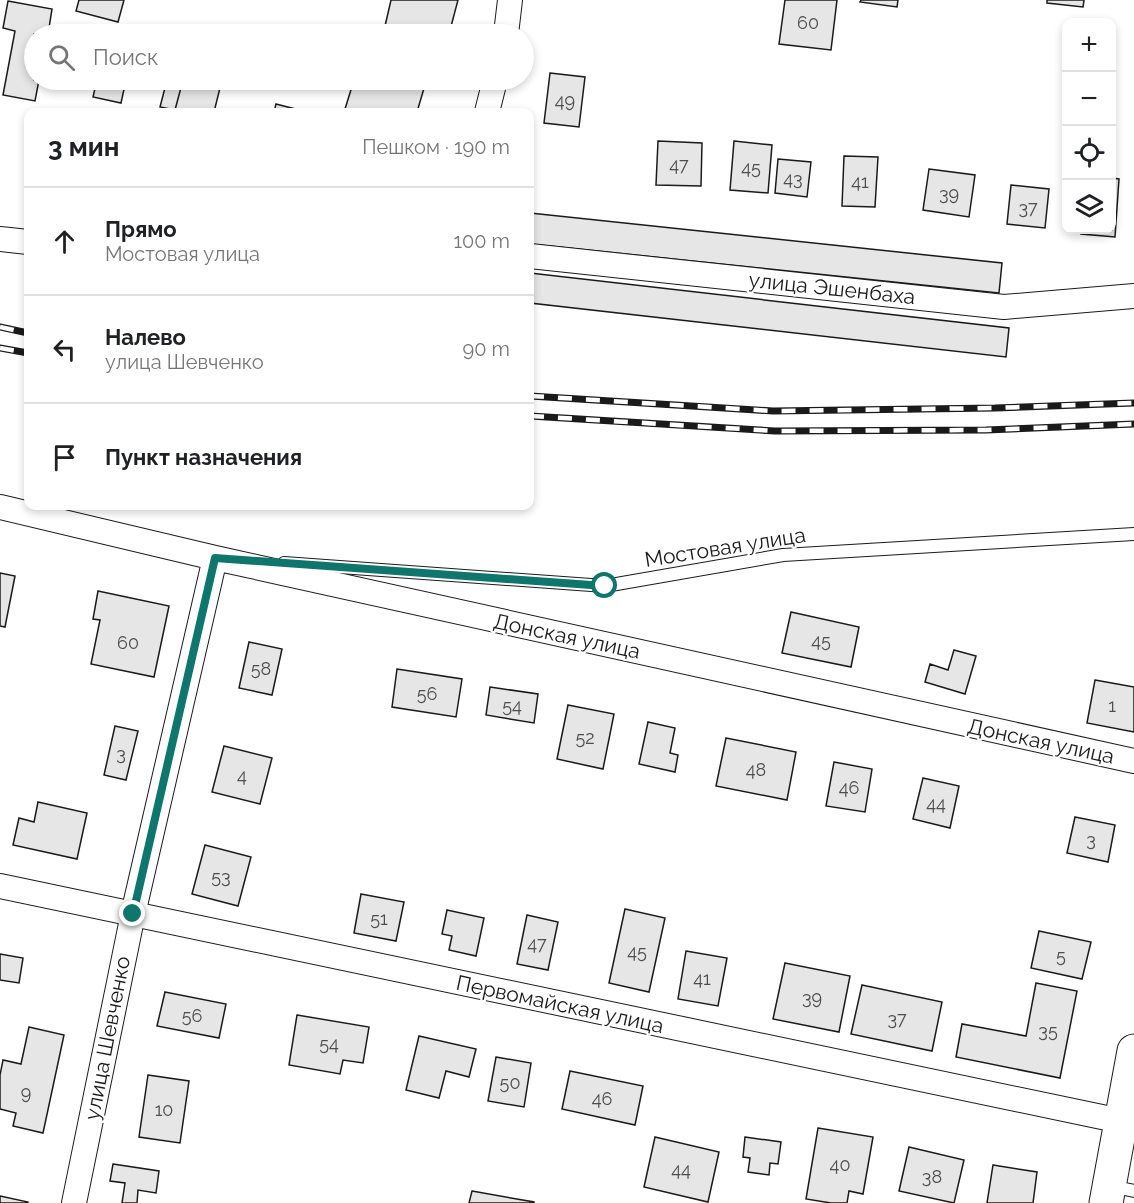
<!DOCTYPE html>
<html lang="ru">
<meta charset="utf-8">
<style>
:root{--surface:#fff;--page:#f2f2f2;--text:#202124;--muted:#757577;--line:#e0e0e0}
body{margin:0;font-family:Raleway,sans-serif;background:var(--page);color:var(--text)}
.controls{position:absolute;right:18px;top:18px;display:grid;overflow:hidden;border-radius:12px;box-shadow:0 3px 9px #0003}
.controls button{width:54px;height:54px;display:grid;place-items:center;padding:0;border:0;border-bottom:2px solid var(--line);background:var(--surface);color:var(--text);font:30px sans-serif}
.stop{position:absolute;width:18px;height:18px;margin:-14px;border:4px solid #0f766e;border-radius:50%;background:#fff}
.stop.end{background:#0f766e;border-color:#fff;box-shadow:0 2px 6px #0008}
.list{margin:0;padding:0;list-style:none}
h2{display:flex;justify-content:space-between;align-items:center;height:78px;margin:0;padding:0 24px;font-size:26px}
h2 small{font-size:20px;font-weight:400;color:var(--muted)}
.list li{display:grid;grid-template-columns:39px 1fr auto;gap:18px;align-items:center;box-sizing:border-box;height:108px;padding:0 24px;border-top:2px solid var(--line)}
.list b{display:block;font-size:22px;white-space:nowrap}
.list p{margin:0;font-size:20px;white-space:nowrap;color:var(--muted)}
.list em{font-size:20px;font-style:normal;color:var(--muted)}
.icon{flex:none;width:33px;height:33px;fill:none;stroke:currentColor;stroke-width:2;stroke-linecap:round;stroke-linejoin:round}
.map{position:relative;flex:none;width:1134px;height:1203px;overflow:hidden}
.search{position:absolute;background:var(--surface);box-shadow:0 3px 9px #0003;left:24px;top:24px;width:510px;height:66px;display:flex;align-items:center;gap:15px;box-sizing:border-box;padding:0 21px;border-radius:33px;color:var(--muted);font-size:22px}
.panel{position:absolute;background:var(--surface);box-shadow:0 3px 9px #0003;left:24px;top:108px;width:510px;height:402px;border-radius:12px}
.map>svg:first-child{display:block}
</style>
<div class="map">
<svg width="1134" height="1203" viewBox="0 0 1134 1203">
<rect width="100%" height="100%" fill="#fff"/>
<path fill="#e6e6e6" stroke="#1a1a1a" stroke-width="1.5" d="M 79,0 L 124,0 L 118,22 L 76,11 Z
M 391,0 L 458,0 L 449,34 L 417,34 L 385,26 Z
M 785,0 L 837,0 L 831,50 L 779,44 Z
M 861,0 L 898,0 L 897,7 L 860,2 Z
M 1047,0 L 1084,0 L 1083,7 L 1047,3 Z
M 8,1 L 52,9 L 48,34 L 34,34 L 34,80 L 39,80 L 35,101 L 3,95 L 15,31 L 3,28 Z
M 550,73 L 585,77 L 579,127 L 544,123 Z
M 97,80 L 126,80 L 121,103 L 93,97 Z
M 167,80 L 183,80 L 175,110 L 160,107 Z
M 183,80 L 222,80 L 214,112 L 184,112 L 175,110 Z
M 354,80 L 406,80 L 425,85 L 417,112 L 357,112 L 345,109 Z
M 276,104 L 303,111 L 302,112 L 274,112 Z
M 658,141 L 702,143 L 701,186 L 656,185 Z
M 734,141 L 772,145 L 768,193 L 730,190 Z
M 844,156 L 878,157 L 875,207 L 842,206 Z
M 778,159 L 811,162 L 807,197 L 775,193 Z
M 929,169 L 975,175 L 969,217 L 923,210 Z
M 1112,178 L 1119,179 L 1115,237 L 1081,234 L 1082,230 L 1112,230 Z
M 1011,185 L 1049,189 L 1045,228 L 1007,224 Z
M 530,213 L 1002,263 L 999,293 L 530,244 Z
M 530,273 L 1009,328 L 1006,357 L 530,303 Z
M 0,573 L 15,576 L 5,627 L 0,626 Z
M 98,591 L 169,606 L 154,677 L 91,664 L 100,620 L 93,619 Z
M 791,612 L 859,627 L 851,667 L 782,653 Z
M 249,642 L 282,649 L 272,695 L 239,688 Z
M 954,650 L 976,656 L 965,694 L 925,682 L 930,664 L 948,670 Z
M 397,669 L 462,679 L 456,717 L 392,707 Z
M 1095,680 L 1134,687 L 1134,732 L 1087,723 Z
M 490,687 L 538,694 L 534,723 L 486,715 Z
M 568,705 L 614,714 L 603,769 L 557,759 Z
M 648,722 L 675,728 L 670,753 L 678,755 L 675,772 L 639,764 Z
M 115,726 L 138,731 L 126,780 L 104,775 Z
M 726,738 L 796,752 L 787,800 L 716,786 Z
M 224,746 L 272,758 L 260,804 L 212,792 Z
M 834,762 L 872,769 L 865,812 L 826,806 Z
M 923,778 L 959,786 L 950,828 L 913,819 Z
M 38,802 L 87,813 L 77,859 L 13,845 L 19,818 L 34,822 Z
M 1075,817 L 1115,825 L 1108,862 L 1067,853 Z
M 205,845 L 251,857 L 238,906 L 192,894 Z
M 361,894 L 404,902 L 396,941 L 354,933 Z
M 625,909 L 665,918 L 649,992 L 609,983 Z
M 447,910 L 484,918 L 476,956 L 449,950 L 452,936 L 442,934 Z
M 527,915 L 558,922 L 548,970 L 517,964 Z
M 1039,931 L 1091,942 L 1082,979 L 1031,968 Z
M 686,951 L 727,958 L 718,1006 L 678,999 Z
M 0,954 L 23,958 L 19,983 L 0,980 Z
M 785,963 L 850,976 L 839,1032 L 773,1019 Z
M 1036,983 L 1077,991 L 1060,1078 L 956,1057 L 962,1024 L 1026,1036 Z
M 862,985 L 942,1002 L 932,1051 L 851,1034 Z
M 165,992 L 226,1004 L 219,1038 L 157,1026 Z
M 297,1015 L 369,1027 L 363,1063 L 343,1060 L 340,1074 L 289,1065 Z
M 29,1027 L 64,1035 L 43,1133 L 13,1126 L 16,1113 L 0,1109 L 0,1075 L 3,1060 L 21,1064 Z
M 419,1036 L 476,1049 L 469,1077 L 446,1071 L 439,1098 L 406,1090 Z
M 496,1057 L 531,1063 L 524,1107 L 488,1101 Z
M 570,1071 L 643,1086 L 635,1125 L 562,1109 Z
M 148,1075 L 189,1081 L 180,1143 L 139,1137 Z
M 818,1128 L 873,1137 L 863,1194 L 849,1191 L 847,1203 L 831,1203 L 806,1199 Z
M 655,1137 L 719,1152 L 708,1202 L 644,1187 Z
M 745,1137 L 781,1142 L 778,1164 L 770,1163 L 769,1175 L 748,1172 L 750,1158 L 743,1157 Z
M 909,1147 L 964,1160 L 954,1203 L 899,1191 Z
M 113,1164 L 159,1171 L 156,1193 L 138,1190 L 137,1203 L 122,1203 L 125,1183 L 110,1181 Z
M 993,1165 L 1037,1172 L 1033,1203 L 987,1203 Z
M 472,1191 L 534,1202 L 534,1203 L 469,1203 Z
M 0,1196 L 28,1202 L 28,1203 L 0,1203 Z"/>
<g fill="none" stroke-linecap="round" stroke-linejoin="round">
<defs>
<path id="lane" d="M 284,563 L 605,586 L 783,555 L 1134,534
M 1110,1186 L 1134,1191"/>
<path id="street" d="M 506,34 L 510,0
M 487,112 L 495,80
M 0,239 L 28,242
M 530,256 L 1004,307 L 1134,296
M 0,507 L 215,558 L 1134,761
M 0,886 L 1121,1121
M 74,1203 L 133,914 L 215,558"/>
<path id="secondary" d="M 1106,1203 L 1134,1051"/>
</defs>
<use href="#lane" stroke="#1a1a1a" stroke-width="14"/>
<use href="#street" stroke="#1a1a1a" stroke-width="26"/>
<use href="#secondary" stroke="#1a1a1a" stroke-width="35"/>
<use href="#lane" stroke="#fff" stroke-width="12"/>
<use href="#street" stroke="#fff" stroke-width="24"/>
<use href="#secondary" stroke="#fff" stroke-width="33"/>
<defs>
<path id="rail" d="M 0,327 L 28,333
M 0,348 L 28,353
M 530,396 L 773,411 L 995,408 L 1134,403
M 530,416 L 775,431 L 986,430 L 1134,424"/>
</defs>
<use href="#rail" stroke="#1a1a1a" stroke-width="7"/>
<use href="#rail" stroke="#fff" stroke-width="4.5" stroke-dasharray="14" stroke-linecap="butt"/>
</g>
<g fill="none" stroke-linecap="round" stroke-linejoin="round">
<path stroke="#0f766e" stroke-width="8" d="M 133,914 L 215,558 L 605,586"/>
</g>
<g text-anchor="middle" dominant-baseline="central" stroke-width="4.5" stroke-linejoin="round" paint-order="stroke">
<g font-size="18" fill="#4d4d4d">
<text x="808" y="22">60</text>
<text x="565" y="100">49</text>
<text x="679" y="164">47</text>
<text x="751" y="167">45</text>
<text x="793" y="178">43</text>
<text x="860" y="181">41</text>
<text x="949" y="193">39</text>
<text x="1028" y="207">37</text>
<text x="821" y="640">45</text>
<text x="128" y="642">60</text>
<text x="261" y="668">58</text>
<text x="427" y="693">56</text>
<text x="512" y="705">54</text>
<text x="1112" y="705">1</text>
<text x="585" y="737">52</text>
<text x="121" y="753">3</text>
<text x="756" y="769">48</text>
<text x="242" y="775">4</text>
<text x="849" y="787">46</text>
<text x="936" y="803">44</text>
<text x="1091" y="839">3</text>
<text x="221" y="876">53</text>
<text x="379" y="918">51</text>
<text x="537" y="943">47</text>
<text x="637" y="951">45</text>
<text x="1061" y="955">5</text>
<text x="702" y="978">41</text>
<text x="812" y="997">39</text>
<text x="192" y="1015">56</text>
<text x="897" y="1018">37</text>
<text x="1048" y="1030">35</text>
<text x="329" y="1043">54</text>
<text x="510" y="1082">50</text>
<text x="26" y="1092">9</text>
<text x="602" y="1098">46</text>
<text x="164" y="1109">10</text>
<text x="840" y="1164">40</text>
<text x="681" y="1169">44</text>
<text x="932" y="1176">38</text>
</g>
<g font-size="21" fill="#1a1a1a" stroke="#fff">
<text transform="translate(832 288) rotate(6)">улица Эшенбаха</text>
<text transform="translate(725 547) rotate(-9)">Мостовая улица</text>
<text transform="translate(567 636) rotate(12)">Донская улица</text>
<text transform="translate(1041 741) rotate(12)">Донская улица</text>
<text transform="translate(560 1004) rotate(12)">Первомайская улица</text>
<text transform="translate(107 1038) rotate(-79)">улица Шевченко</text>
</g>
</g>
</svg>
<div class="controls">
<button>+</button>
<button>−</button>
<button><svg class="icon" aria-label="locate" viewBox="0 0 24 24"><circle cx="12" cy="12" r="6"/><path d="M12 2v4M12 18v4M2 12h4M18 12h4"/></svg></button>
<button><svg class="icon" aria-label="layers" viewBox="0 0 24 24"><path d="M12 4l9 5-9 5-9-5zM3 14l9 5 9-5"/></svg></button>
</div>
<div class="stop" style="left:605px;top:586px"></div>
<div class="stop end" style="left:133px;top:914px"></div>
<div class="search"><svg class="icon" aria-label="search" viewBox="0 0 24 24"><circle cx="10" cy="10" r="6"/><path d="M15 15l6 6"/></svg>Поиск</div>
<section class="panel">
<h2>3 мин<small>Пешком · 190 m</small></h2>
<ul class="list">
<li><svg class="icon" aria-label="ahead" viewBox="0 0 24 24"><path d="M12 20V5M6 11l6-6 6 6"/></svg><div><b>Прямо</b><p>Мостовая улица</p></div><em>100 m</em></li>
<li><svg class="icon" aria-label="left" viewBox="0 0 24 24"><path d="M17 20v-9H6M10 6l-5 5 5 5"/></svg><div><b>Налево</b><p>улица Шевченко</p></div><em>90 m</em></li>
<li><svg class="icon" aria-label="arrive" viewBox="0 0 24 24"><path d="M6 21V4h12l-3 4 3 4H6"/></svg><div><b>Пункт назначения</b></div></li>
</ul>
</section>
</div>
